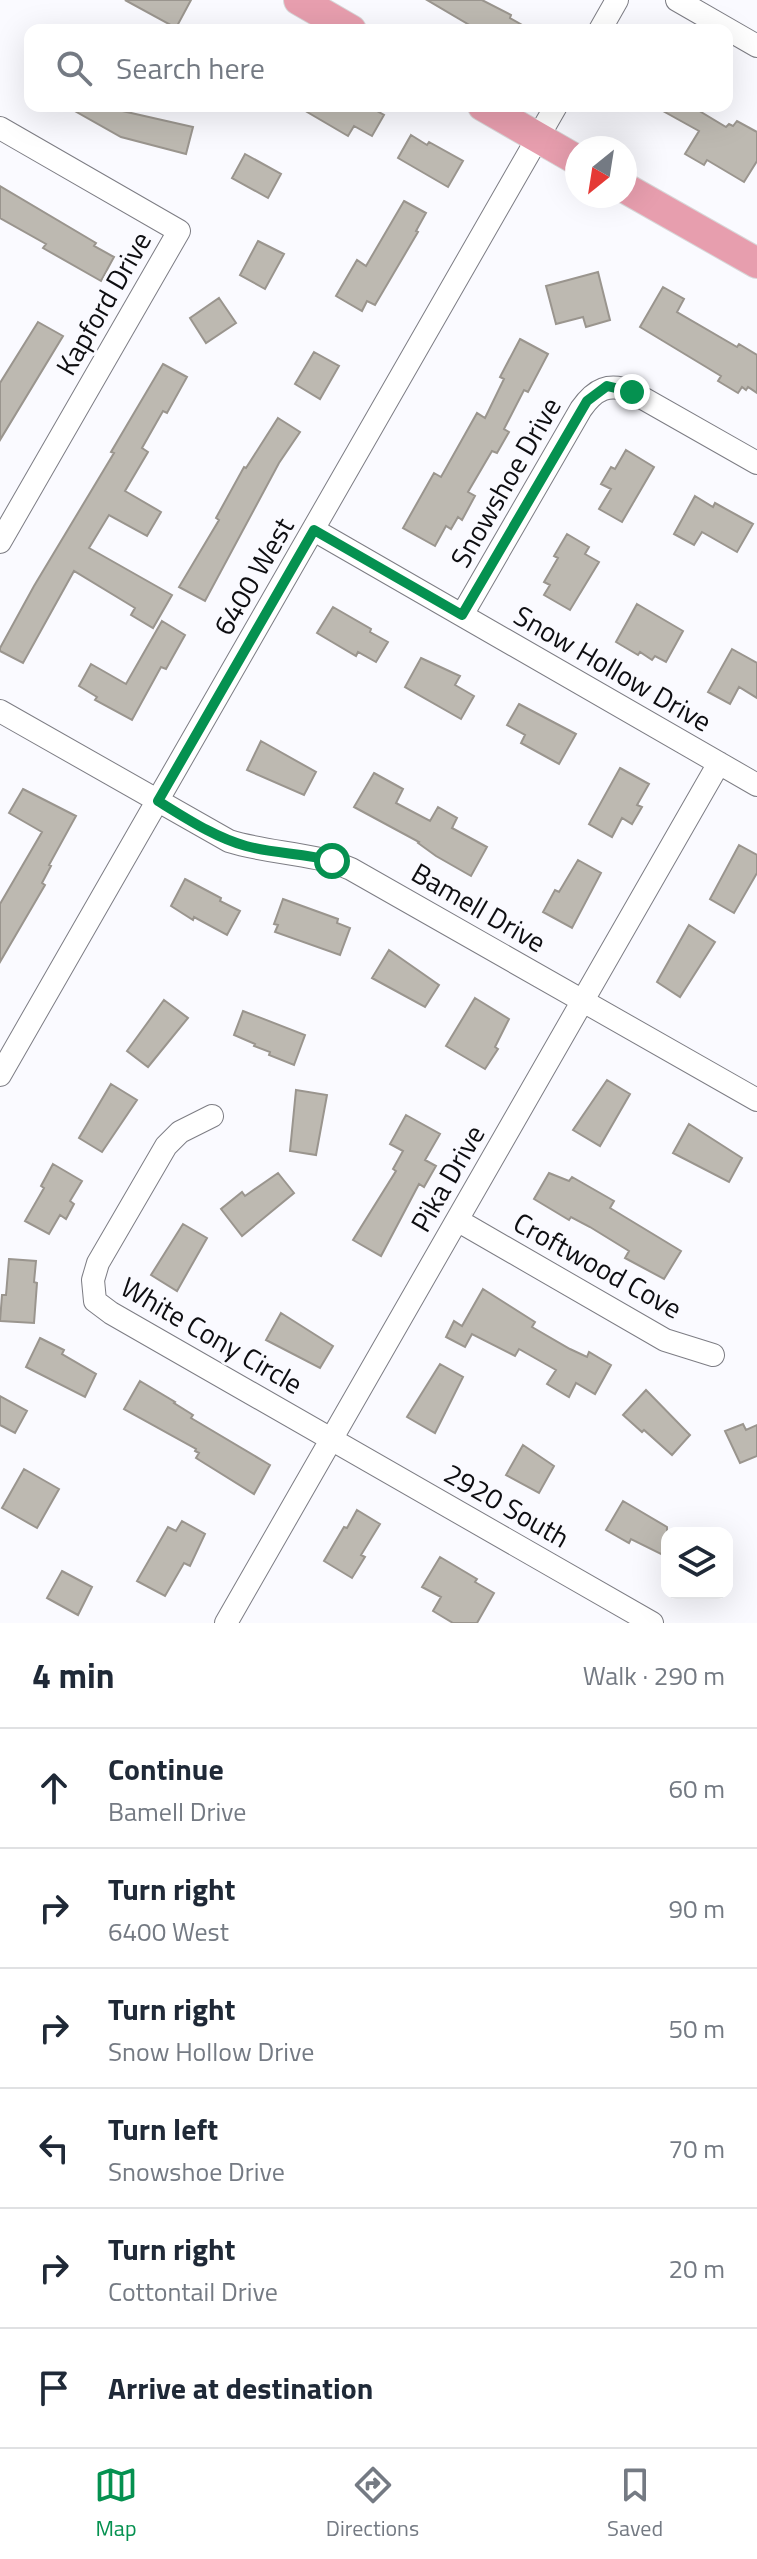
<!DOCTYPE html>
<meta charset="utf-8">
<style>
:root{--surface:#fff;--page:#f2f2f3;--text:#1f2937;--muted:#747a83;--line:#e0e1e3;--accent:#059150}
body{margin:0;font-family:"Titillium Web",sans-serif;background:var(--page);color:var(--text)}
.controls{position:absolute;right:24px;bottom:24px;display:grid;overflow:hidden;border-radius:16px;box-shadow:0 8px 32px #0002}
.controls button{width:72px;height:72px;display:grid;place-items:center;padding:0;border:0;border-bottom:2px solid var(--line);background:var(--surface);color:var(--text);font:40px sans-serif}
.compass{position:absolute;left:565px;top:136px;width:72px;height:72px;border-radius:50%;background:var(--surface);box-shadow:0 8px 32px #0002;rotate:210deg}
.stop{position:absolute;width:24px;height:24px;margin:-18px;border:6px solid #059150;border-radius:50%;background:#fff}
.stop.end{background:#059150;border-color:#fff;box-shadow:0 2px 8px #0008}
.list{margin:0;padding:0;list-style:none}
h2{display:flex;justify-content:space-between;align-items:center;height:104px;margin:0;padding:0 32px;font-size:34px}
h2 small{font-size:26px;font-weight:400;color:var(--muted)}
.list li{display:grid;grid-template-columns:52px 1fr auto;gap:24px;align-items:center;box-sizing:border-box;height:120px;padding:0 32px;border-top:2px solid var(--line)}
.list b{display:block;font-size:30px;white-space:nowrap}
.list p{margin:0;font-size:26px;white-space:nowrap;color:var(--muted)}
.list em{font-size:26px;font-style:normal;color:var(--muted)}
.icon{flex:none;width:44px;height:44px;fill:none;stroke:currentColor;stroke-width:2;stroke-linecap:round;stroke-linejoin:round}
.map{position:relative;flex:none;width:757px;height:1623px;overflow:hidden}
.search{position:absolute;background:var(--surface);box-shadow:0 8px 32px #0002;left:24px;right:24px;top:24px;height:88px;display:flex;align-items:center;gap:20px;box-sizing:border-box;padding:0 28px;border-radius:16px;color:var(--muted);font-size:30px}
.sheet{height:824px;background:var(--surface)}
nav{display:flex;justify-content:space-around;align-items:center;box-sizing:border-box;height:112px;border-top:2px solid var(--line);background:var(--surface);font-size:22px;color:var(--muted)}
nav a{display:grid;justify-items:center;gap:4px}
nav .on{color:var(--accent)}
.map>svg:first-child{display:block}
</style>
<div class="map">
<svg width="757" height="1623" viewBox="0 0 757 1623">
<rect width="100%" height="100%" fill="#fafaff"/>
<path fill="#bdb9b1" stroke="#9a958e" stroke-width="2" d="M 125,0 L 191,0 L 176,28 Z
M 427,0 L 482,0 L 511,15 L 510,18 L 531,30 L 478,30 Z
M 66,106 L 120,106 L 118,110 L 193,127 L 186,154 L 121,137 Z
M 297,106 L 368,106 L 384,115 L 372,136 L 354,126 L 348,136 Z
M 654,106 L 691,106 L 726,127 L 729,124 L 733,126 L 737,121 L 757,132 L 757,161 L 744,182 L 707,160 L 704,165 L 685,154 L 699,131 Z
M 411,135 L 427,145 L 429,142 L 463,161 L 448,187 L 398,158 Z
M 245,154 L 281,174 L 268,198 L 232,178 Z
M 0,186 L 96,243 L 94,246 L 114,257 L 101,281 L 43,248 L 46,244 L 0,218 Z
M 404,201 L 426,213 L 416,231 L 418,232 L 375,305 L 367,301 L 362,311 L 336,296 L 357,260 L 366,266 Z
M 258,241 L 284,254 L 265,289 L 240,275 Z
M 598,272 L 610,320 L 586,327 L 583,317 L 556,324 L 546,286 Z
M 663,287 L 684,299 L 677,312 L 737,347 L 739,344 L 757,355 L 757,393 L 748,387 L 746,390 L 742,387 L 738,393 L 718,381 L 721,376 L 640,327 Z
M 219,298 L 236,323 L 206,343 L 190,318 Z
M 38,322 L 63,336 L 0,440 L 0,383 Z
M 520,339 L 548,354 L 528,392 L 524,390 L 504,429 L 509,432 L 497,453 L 492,451 L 468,492 L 475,496 L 462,520 L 458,517 L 451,529 L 446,526 L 435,546 L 403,528 L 434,473 L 441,477 L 477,413 L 485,418 L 504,379 L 500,377 Z
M 314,352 L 339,366 L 320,399 L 295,384 Z
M 163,364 L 187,377 L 167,413 L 163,411 L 142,448 L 148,452 L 125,491 L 161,512 L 147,536 L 109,515 L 89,548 L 172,595 L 153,628 L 131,615 L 135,608 L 74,571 L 23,663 L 0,651 L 0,648 L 34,586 L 114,453 L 111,452 Z
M 278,418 L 300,432 L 279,463 L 205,601 L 179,587 L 219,520 L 216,518 L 244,467 L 246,468 Z
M 626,450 L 654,467 L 622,522 L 599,509 L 611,489 L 601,484 L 611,467 L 615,469 Z
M 695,496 L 713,507 L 715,503 L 753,524 L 737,552 L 702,532 L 694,545 L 674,534 Z
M 567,534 L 589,547 L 585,554 L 599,562 L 570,610 L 544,595 L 550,585 L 544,582 L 558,558 L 554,556 Z
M 637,604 L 683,631 L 666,662 L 655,656 L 652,660 L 640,652 L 638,655 L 616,642 Z
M 333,607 L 371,629 L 370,632 L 388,642 L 376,662 L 358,652 L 356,656 L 317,633 Z
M 162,621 L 185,635 L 166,669 L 161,667 L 132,720 L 95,700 L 97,697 L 79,686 L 91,664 L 126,684 Z
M 732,649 L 757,663 L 757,698 L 739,687 L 730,704 L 708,692 Z
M 421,658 L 460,676 L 455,685 L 474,696 L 461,719 L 405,687 Z
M 519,704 L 576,734 L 559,764 L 521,743 L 525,735 L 507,725 Z
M 261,741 L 316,772 L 304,795 L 247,770 Z
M 620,768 L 649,784 L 637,805 L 642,807 L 632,824 L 622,818 L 612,837 L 589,824 Z
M 374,773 L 403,789 L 396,803 L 430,821 L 438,807 L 457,818 L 452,828 L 487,847 L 471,876 L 436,856 L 418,843 L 419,842 L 354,807 Z
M 23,789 L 76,816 L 49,865 L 51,866 L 42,883 L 45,885 L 0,962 L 0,904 L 42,832 L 9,813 Z
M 739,845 L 757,855 L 757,873 L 734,913 L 710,899 Z
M 578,860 L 601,873 L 572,928 L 543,912 L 555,890 L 559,892 Z
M 185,879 L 221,898 L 220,901 L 240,911 L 227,935 L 194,917 L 193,920 L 171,906 Z
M 283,899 L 338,919 L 337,923 L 350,928 L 340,955 L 275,932 L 278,925 L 274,924 Z
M 689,925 L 715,942 L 680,997 L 657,982 Z
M 389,950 L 439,985 L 425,1007 L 372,978 Z
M 475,998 L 509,1019 L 495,1047 L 498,1049 L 485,1069 L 446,1046 Z
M 164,1000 L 188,1018 L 148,1067 L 127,1051 Z
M 243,1011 L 305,1035 L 294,1065 L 269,1055 L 270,1052 L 254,1046 L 255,1044 L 234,1035 Z
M 607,1080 L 630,1094 L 600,1146 L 573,1130 Z
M 111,1084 L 137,1100 L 102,1152 L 79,1138 Z
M 296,1090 L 327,1095 L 316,1155 L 290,1151 Z
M 406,1115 L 440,1134 L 425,1160 L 436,1166 L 424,1187 L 419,1184 L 381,1256 L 353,1240 L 396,1171 L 393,1169 L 403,1151 L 390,1144 Z
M 689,1124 L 742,1158 L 729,1182 L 673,1153 Z
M 53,1164 L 82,1181 L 70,1201 L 74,1204 L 66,1219 L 60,1215 L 49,1234 L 25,1221 L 44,1188 L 41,1186 Z
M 278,1173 L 294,1193 L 242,1236 L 221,1209 L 242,1192 L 245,1196 Z
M 549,1173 L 569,1181 L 572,1177 L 614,1201 L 610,1208 L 681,1251 L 664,1279 L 625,1258 L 629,1251 L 590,1227 L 571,1217 L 569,1220 L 534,1199 Z
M 183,1224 L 207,1238 L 177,1291 L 151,1275 Z
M 9,1259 L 36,1261 L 34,1282 L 37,1283 L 34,1323 L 0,1321 L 2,1295 L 6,1295 Z
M 483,1289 L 535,1322 L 532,1327 L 570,1349 L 587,1357 L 589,1352 L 611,1365 L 595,1394 L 576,1383 L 569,1397 L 547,1384 L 556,1370 L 519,1349 L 515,1356 L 472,1334 L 465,1347 L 446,1337 L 454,1321 L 462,1326 Z
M 281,1313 L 333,1346 L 320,1368 L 266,1340 Z
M 40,1338 L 64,1350 L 62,1354 L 96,1374 L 85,1397 L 26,1367 Z
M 440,1364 L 463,1377 L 435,1433 L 407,1417 Z
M 140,1381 L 175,1402 L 174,1403 L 193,1415 L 191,1418 L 270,1465 L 254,1494 L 196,1458 L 199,1453 L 195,1451 L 196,1449 L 124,1409 Z
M 646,1390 L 690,1435 L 672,1455 L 644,1430 L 642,1432 L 623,1415 Z
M 0,1396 L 27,1411 L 15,1433 L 0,1425 Z
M 743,1424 L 746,1430 L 757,1425 L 757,1456 L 740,1463 L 725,1431 Z
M 523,1445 L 554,1466 L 539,1493 L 506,1475 Z
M 24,1469 L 59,1489 L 37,1528 L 2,1508 Z
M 623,1501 L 667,1527 L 667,1557 L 631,1539 L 629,1543 L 606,1530 Z
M 357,1510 L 380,1524 L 361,1555 L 365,1557 L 352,1578 L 324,1561 L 344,1527 L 347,1528 Z
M 182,1521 L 205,1534 L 190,1566 L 184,1563 L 165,1596 L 137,1581 L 168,1527 L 176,1531 Z
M 440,1557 L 477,1579 L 475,1582 L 494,1593 L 477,1623 L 453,1623 L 433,1611 L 441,1597 L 422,1587 Z
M 62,1571 L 92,1587 L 78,1615 L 47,1598 Z"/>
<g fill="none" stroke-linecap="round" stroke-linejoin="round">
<defs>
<path id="minor" d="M 677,0 L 757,46
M 600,30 L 617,0
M 0,128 L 179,231 L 0,542
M 314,530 L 757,785
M 462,615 L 581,409 C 595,389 609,382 632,392 L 757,463
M 0,711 L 229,841 C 270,854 312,852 351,869 L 757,1100
M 0,1075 L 556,106
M 212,1116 L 180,1132 L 166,1146 L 98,1263 L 93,1280 L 95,1301 L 111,1313 L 652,1623
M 457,1220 L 665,1340 L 713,1355
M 226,1623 L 719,763"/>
<path id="major" d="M 299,0 L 351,30
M 483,106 L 577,160
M 625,188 L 757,263"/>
</defs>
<use href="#minor" stroke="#7d7d84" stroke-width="24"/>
<use href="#major" stroke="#d8d8d9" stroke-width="32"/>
<use href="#minor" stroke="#fff" stroke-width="22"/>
<use href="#major" stroke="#e79eae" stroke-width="30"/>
</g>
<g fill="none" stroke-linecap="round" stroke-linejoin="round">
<path stroke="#059150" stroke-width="10" d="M 332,861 C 304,853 274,854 246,846 C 214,837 186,818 158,801 L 314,530 L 462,615 L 587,401 L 607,386 L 632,392"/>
</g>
<g text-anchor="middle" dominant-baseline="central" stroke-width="6" stroke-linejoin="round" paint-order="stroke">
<g font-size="28" fill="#0e0e11" stroke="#fafaff">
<text transform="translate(103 303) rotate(-60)">Kapford Drive</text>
<text transform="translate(505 482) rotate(-60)">Snowshoe Drive</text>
<text transform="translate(253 576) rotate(-60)">6400 West</text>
<text transform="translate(613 668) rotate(30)">Snow Hollow Drive</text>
<text transform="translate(479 907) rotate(30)">Bamell Drive</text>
<text transform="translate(447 1178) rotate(-60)">Pika Drive</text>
<text transform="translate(598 1265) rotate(29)">Croftwood Cove</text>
<text transform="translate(212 1335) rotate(30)">White Cony Circle</text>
<text transform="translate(507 1505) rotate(30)">2920 South</text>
</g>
</g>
</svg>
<div class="controls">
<button><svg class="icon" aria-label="layers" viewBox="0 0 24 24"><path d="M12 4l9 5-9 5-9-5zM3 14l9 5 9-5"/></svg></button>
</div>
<svg class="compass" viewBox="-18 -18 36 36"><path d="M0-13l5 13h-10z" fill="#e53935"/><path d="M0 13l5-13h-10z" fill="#747a83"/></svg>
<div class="stop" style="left:332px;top:861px"></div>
<div class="stop end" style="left:632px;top:392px"></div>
<div class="search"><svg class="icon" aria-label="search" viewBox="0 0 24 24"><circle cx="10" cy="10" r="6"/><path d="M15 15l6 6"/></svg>Search here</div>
</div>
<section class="sheet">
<h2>4 min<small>Walk · 290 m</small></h2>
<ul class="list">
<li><svg class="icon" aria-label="ahead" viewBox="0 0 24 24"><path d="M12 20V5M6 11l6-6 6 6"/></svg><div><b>Continue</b><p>Bamell Drive</p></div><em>60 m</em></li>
<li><svg class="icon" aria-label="right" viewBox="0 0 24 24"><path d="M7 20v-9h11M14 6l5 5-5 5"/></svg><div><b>Turn right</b><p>6400 West</p></div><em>90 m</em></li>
<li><svg class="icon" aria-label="right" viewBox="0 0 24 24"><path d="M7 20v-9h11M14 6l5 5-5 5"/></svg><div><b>Turn right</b><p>Snow Hollow Drive</p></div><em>50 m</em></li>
<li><svg class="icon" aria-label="left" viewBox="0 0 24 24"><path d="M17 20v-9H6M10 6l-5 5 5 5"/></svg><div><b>Turn left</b><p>Snowshoe Drive</p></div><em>70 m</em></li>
<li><svg class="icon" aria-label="right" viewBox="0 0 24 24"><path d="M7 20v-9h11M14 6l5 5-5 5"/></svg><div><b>Turn right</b><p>Cottontail Drive</p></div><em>20 m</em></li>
<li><svg class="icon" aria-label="arrive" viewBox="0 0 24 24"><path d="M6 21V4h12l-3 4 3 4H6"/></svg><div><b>Arrive at destination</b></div></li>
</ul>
</section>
<nav>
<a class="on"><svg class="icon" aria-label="map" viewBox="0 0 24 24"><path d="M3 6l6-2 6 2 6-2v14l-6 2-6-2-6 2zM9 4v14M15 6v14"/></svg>Map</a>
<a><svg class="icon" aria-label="directions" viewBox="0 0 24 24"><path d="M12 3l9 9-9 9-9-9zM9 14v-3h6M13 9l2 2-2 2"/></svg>Directions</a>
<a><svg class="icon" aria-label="saved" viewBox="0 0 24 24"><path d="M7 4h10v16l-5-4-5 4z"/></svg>Saved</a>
</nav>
